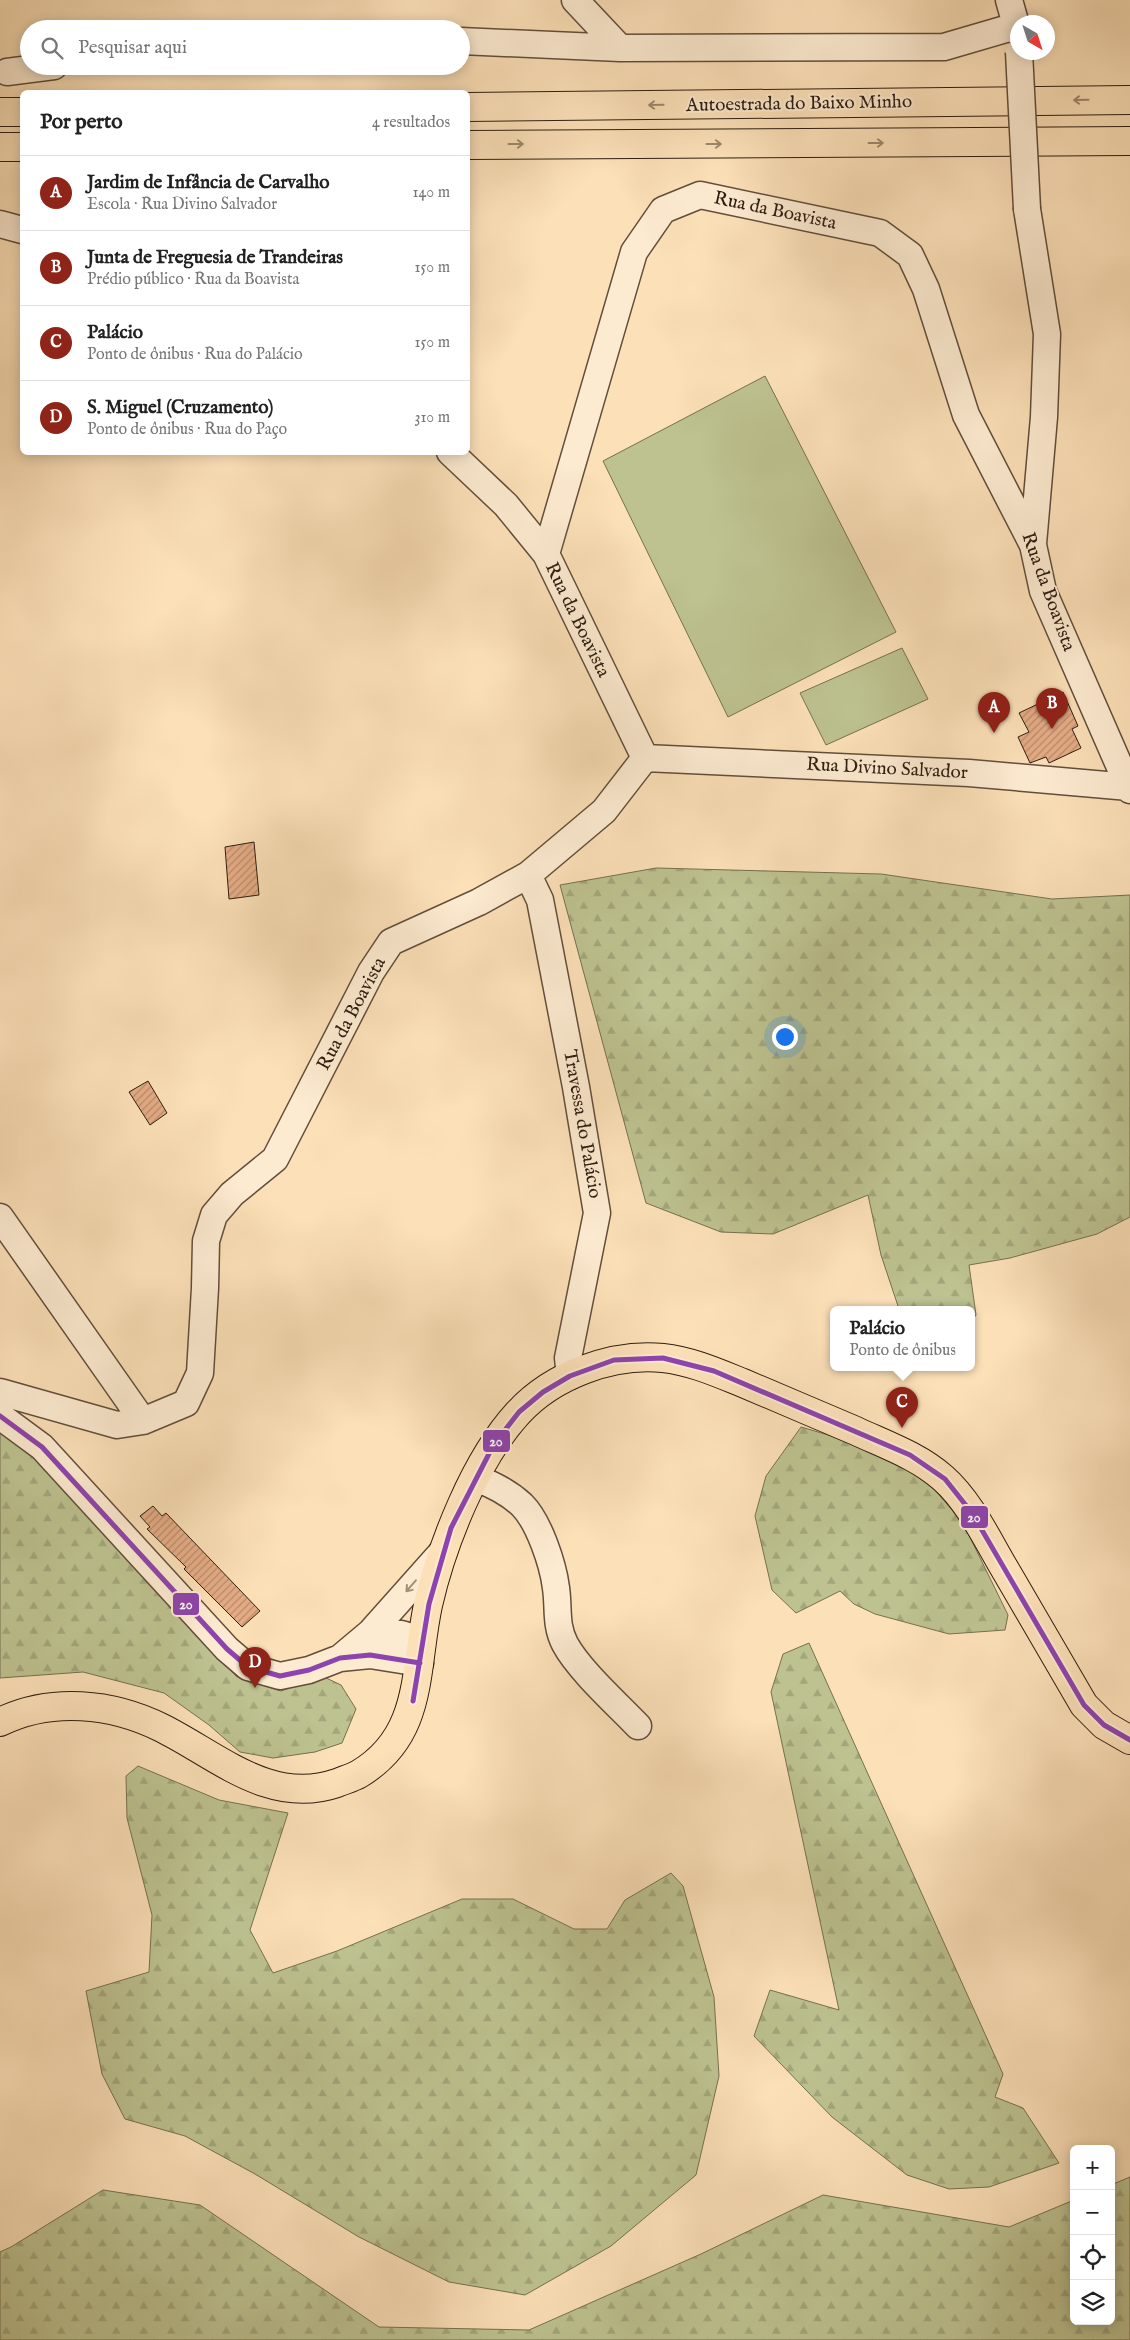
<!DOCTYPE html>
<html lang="pt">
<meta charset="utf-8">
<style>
:root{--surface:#fff;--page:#f2f2f2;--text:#222;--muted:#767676;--line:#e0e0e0;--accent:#8f2418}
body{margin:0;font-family:"IM FELL English",serif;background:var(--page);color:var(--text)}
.controls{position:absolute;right:15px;bottom:15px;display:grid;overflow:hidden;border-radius:8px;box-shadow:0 2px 12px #0003}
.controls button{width:45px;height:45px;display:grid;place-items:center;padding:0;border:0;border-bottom:1px solid var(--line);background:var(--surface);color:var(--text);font:25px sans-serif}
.compass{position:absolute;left:1010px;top:15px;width:45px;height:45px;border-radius:50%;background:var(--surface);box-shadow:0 2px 12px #0003;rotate:141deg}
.you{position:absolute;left:784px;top:1036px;width:18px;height:18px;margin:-12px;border:4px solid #fff;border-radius:50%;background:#1a73e8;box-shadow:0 0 0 8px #1a73e833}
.badge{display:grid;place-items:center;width:32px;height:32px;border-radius:50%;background:var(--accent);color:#fff;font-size:16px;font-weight:700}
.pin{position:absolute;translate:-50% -41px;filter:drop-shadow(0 1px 2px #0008)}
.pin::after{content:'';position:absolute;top:26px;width:18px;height:15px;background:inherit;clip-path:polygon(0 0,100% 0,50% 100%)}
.popup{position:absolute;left:830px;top:1306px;width:145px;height:65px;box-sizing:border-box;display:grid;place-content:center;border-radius:8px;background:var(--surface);filter:drop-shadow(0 1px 4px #0005);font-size:16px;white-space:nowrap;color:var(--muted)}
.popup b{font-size:19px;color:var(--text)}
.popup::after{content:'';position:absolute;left:50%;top:100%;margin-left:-10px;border:10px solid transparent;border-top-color:var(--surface)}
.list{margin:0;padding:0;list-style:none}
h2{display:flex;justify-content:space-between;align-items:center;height:65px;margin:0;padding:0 20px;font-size:21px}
h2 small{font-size:16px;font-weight:400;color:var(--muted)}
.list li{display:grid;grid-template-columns:32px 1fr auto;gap:15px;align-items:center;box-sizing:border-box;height:75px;padding:0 20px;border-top:1px solid var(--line)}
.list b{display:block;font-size:19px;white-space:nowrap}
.list p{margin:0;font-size:16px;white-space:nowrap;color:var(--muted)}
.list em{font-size:16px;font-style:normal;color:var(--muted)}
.icon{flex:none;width:28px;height:28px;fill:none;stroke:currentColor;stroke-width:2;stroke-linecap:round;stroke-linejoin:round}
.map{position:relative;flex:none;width:1130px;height:2340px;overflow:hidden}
.search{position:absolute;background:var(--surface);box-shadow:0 2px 12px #0003;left:20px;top:20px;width:450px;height:55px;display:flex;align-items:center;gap:12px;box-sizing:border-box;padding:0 18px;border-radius:28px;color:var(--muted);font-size:19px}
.panel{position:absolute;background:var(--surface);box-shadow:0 2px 12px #0003;left:20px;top:90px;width:450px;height:365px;border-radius:8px}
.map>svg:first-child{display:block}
</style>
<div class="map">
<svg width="1130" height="2340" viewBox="0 0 1130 2340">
<defs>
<pattern id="forest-firs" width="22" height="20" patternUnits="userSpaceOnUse" patternTransform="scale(1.25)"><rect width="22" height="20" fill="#bdc290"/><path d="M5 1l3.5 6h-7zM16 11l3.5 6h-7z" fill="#a3a67b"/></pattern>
<pattern id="building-hatch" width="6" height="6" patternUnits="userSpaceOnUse" patternTransform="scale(1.25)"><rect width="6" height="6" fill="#e5ac86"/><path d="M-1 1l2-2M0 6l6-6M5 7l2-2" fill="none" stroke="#ba8b6c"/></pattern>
</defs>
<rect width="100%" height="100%" fill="#fce0b8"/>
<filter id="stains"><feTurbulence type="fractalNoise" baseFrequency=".004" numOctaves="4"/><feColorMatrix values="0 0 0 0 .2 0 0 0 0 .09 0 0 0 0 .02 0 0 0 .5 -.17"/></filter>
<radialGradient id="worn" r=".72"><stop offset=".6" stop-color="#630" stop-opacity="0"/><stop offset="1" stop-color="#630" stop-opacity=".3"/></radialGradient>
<path fill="#bdc290" stroke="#767050" d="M 765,376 L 896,632 L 728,717 L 603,461 Z
M 902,648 L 928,699 L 826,745 L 800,693 Z"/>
<path fill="url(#forest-firs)" stroke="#767050" d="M 656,868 L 881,874 L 1052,899 L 1130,895 L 1130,1217 L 1097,1234 L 1010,1258 L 969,1265 L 976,1315 L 971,1322 L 971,1309 L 899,1309 L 881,1255 L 868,1195 L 773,1234 L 721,1232 L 646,1203 L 560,885 Z
M 801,1427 L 859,1444 L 891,1457 L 935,1490 L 963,1523 L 1008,1615 L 1005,1630 L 949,1634 L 875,1614 L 854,1604 L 840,1591 L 796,1613 L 772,1590 L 755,1516 L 766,1476 Z
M 0,1430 L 10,1433 L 54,1475 L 198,1638 L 237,1677 L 281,1691 L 322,1676 L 341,1685 L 356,1709 L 342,1743 L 315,1752 L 273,1758 L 240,1752 L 209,1725 L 164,1693 L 83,1672 L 0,1678 Z
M 809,1643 L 1003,2074 L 995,2097 L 1023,2108 L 1059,2163 L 989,2187 L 949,2189 L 907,2175 L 832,2117 L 754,2036 L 770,1990 L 839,2010 L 771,1692 L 783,1654 Z
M 138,1766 L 219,1800 L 288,1813 L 250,1930 L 273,1973 L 337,1951 L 462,1899 L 513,1899 L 574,1929 L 607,1929 L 625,1900 L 671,1873 L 683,1886 L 714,1997 L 719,2076 L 696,2175 L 611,2246 L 525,2295 L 449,2282 L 359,2237 L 255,2174 L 185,2136 L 125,2119 L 102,2074 L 86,1991 L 149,1972 L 152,1915 L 127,1818 L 126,1776 Z
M 1130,2177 L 1130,2340 L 0,2340 L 0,2252 L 11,2247 L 103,2190 L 200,2205 L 379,2327 L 529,2330 L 701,2254 L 823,2195 L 1009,2227 L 1074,2200 L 1074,2321 L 1111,2321 L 1111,2185 Z"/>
<path fill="url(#building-hatch)" stroke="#2e1d11" d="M 1063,692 L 1078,726 L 1072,729 L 1081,748 L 1049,763 L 1046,757 L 1030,763 L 1018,737 L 1029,732 L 1019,713 Z
M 254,842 L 259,895 L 229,899 L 225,847 Z
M 148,1081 L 167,1113 L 150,1125 L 129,1092 Z
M 153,1506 L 162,1516 L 166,1513 L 260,1611 L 242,1627 L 184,1569 L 186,1567 L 147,1529 L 150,1527 L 140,1516 Z"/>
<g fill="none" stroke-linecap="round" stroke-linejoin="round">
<defs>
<path id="minor" d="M 575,0 L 620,48 L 944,47 L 1016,26
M 1009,0 L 1018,32
M 461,41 L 620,48
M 7,72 L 54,66
M 1027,209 L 1047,334 L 1044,417 L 1033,544
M 0,224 L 22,230
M 450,452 L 506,505 L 546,554
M 645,758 L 969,773 L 1129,787
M 528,875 L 540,900 L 576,1087 L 597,1213 L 568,1358 L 570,1376
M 0,1217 L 143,1421
M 0,1392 L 117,1425 L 143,1421 L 186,1403 L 200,1373 L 205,1288 L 206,1241 L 214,1215 L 232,1194 L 275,1159 L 371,972 L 391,942 L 479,902 L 528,875 L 604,811 L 645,758 L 546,554 L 634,252 L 663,210 L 700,195 L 880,233 L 910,255 L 926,289 L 966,415 L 1033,545 L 1043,591 L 1130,790
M 0,1416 L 42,1447 L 227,1649 L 248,1667 L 280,1676 L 309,1670 L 340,1658 L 370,1655 L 420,1663
M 476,1478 C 493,1485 508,1492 522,1505 C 539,1522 553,1564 556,1588 C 559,1608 555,1625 565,1644 C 579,1670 617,1704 638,1726
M 371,1632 L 401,1634 L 422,1640
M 340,1658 L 371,1632 L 444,1550"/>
<path id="major" d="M 0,1722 C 51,1697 112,1703 162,1728 C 218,1756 270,1806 337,1783 C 344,1780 352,1778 359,1774 C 424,1735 414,1670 428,1605 C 442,1544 475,1460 518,1413 C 553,1375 612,1353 663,1358 C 691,1361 718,1373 743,1383 C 781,1399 818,1415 856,1431 C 886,1445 918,1456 943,1478 C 969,1501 986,1537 1003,1566 C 1030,1612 1057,1658 1084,1705 L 1104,1725 L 1130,1740"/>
<path id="highway" d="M 468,107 L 1130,100
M 0,112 L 22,112
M 468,145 L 1130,141
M 0,147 L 22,147"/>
</defs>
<use href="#minor" stroke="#624e3b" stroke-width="29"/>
<use href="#major" stroke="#2e1d11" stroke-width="30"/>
<use href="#highway" stroke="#2e1d11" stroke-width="30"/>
<use href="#minor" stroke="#fdebd1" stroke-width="26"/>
<use href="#major" stroke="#fce0b8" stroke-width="28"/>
<use href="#highway" stroke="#fce0b8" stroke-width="28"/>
<defs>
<path id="minor-bridge" d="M 1019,52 L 1027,209"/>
</defs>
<use href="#minor-bridge" stroke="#624e3b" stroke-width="29" stroke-linecap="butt"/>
<use href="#minor-bridge" stroke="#fdebd1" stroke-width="26"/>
<defs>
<path id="bus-1" d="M 0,1416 L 42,1447 L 227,1649 L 248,1667 L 280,1676 L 309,1670 L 340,1658 L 370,1655 L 420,1663
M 413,1701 L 429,1604 L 451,1528 L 494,1444 L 519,1412 L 543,1392 L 570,1376 L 614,1360 L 663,1358 L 714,1371 L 910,1455 L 945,1479 L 972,1513 L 1084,1705 L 1104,1725 L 1130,1740"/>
</defs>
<use href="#bus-1" stroke="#fdebd1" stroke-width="9"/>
<use href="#bus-1" stroke="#8e44ad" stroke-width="5"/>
</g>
<defs><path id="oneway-shaft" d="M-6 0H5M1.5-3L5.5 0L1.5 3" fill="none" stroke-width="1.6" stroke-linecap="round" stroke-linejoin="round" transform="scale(1.25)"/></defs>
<g stroke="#9f886d">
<use href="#oneway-shaft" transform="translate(1081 100) rotate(179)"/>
<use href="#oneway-shaft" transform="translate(656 105) rotate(179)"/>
<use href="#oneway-shaft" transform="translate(876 143)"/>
<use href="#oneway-shaft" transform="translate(516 144)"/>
<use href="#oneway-shaft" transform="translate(714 144)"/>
</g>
<use stroke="#a08e7b" href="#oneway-shaft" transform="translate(411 1586) rotate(131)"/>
<g text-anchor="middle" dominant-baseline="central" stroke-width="4" stroke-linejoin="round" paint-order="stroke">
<g font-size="19" fill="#2e1d11" stroke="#fdebd1">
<text transform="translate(799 104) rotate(-1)">Autoestrada do Baixo Minho</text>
<text transform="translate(775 211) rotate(12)">Rua da Boavista</text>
<text transform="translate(1048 592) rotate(70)">Rua da Boavista</text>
<text transform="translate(577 620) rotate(64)">Rua da Boavista</text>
<text transform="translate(887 769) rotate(3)">Rua Divino Salvador</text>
<text transform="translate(352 1014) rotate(-62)">Rua da Boavista</text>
<text transform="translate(582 1124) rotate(80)">Travessa do Palácio</text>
</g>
</g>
<g stroke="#fdebd1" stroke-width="2">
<rect x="482" y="1429" width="29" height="24" rx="5" fill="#8e44ad"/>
<rect x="960" y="1505" width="29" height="24" rx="5" fill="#8e44ad"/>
<rect x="172" y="1592" width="28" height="24" rx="5" fill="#8e44ad"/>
</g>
<g font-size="14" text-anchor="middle" font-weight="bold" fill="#fff">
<text x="496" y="1446">20</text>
<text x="974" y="1522">20</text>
<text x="186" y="1609">20</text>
</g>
<rect width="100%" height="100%" filter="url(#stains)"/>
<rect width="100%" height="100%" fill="url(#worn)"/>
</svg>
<div class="controls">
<button>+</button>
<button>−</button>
<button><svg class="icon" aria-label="locate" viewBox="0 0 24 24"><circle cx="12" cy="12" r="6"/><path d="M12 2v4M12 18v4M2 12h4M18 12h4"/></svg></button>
<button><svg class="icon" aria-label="layers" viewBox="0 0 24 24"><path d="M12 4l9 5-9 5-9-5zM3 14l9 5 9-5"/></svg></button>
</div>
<svg class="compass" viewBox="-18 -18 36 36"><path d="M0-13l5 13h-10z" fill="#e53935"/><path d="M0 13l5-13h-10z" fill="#767676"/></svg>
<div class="you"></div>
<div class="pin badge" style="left:994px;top:733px">A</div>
<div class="pin badge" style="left:1052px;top:729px">B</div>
<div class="pin badge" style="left:902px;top:1428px">C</div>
<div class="popup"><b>Palácio</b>Ponto de ônibus</div>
<div class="pin badge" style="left:255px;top:1688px">D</div>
<div class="search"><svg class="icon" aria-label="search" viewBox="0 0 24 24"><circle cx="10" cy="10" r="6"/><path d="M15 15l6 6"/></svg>Pesquisar aqui</div>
<section class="panel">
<h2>Por perto<small>4 resultados</small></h2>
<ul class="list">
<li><span class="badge">A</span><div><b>Jardim de Infância de Carvalho</b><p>Escola · Rua Divino Salvador</p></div><em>140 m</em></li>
<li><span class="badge">B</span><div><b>Junta de Freguesia de Trandeiras</b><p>Prédio público · Rua da Boavista</p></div><em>150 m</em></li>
<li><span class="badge">C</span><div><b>Palácio</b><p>Ponto de ônibus · Rua do Palácio</p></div><em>150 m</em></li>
<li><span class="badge">D</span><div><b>S. Miguel (Cruzamento)</b><p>Ponto de ônibus · Rua do Paço</p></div><em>310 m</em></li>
</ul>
</section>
</div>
